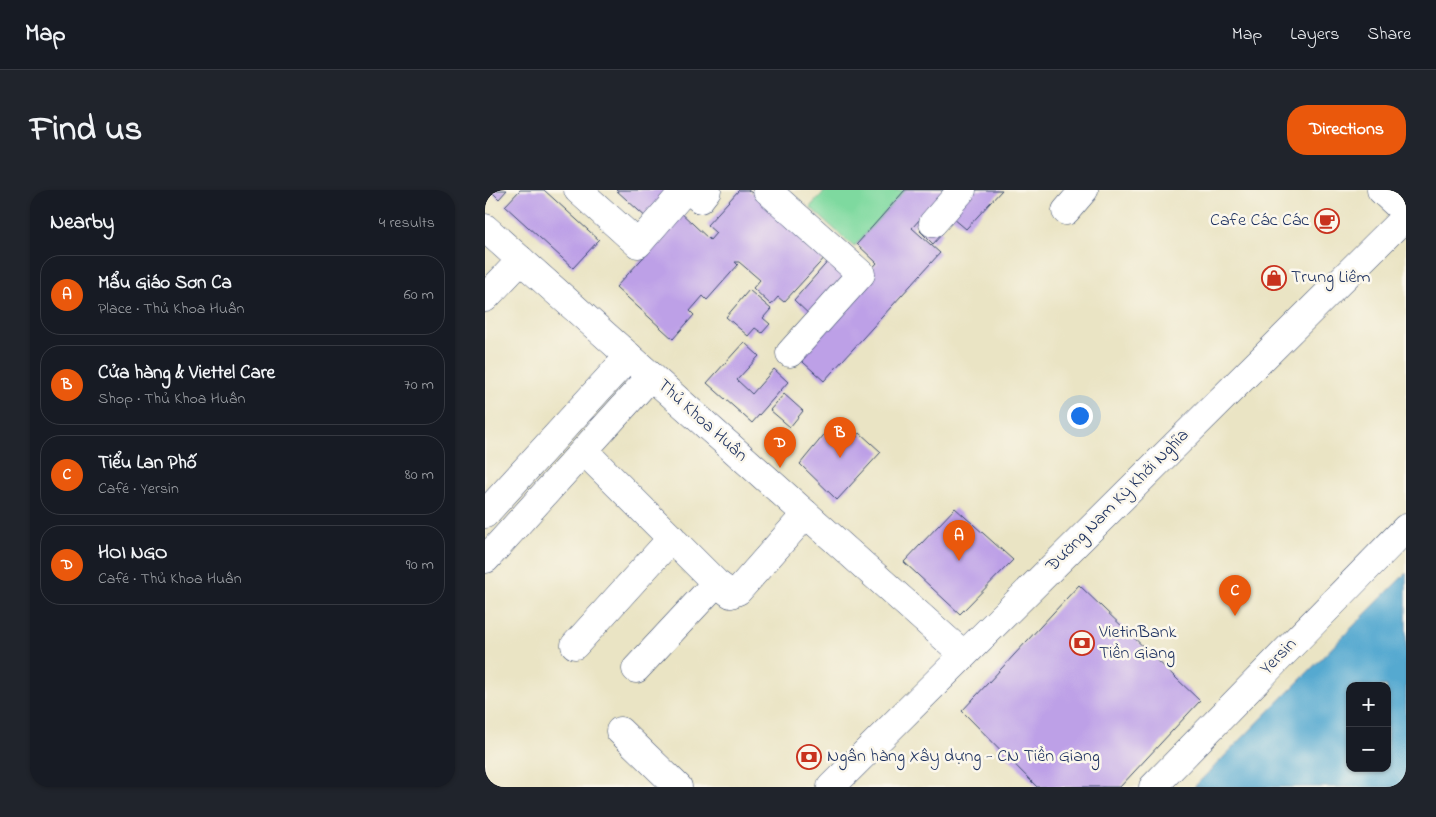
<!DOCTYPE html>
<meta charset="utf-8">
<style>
:root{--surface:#171b24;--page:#20242c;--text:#f1f3f6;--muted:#9ea1a6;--line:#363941;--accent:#ea580c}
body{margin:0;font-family:"Indie Flower",sans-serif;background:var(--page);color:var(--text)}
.controls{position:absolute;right:15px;bottom:15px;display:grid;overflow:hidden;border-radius:10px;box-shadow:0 1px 4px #0004}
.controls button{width:45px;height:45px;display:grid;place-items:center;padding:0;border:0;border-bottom:1px solid var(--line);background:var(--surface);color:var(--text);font:25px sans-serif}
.you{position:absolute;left:594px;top:225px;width:18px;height:18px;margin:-12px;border:4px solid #fff;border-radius:50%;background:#1a73e8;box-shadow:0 0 0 8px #1a73e833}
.badge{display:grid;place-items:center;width:32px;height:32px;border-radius:50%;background:var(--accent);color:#fff;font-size:16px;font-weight:700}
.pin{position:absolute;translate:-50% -41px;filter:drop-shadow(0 1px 2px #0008)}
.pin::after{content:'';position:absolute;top:26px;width:18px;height:15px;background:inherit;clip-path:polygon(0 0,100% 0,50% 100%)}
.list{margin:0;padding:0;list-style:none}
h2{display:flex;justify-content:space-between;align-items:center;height:65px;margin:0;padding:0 20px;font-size:21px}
h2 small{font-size:16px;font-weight:400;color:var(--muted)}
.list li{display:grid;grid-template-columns:32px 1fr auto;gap:15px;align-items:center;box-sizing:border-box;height:80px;margin:0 10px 10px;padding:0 10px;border:1px solid var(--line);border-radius:20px}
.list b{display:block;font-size:19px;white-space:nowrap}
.list p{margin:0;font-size:16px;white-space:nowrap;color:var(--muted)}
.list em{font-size:16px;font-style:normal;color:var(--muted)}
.map{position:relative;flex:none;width:921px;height:597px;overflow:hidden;border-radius:20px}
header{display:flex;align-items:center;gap:30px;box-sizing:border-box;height:70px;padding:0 25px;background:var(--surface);border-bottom:1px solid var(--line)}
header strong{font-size:24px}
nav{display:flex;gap:28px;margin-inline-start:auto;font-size:18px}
.intro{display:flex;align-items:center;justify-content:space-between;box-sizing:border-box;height:120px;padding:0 30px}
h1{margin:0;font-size:35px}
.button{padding:12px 22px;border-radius:20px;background:var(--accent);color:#fff;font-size:18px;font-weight:700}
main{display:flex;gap:30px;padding:0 30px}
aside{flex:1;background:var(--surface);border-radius:20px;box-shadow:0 1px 4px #0004}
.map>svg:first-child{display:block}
</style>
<header>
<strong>Map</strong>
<nav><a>Map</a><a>Layers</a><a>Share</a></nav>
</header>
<div class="intro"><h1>Find us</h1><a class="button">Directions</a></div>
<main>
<aside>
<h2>Nearby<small>4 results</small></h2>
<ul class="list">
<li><span class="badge">A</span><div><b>Mẩu Giáo Sơn Ca</b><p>Place · Thủ Khoa Huân</p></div><em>60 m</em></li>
<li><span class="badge">B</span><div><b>Cửa hàng &amp; Viettel Care</b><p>Shop · Thủ Khoa Huân</p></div><em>70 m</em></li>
<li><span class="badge">C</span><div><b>Tiểu Lan Phố</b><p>Café · Yersin</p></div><em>80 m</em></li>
<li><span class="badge">D</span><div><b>HOI NGO</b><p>Café · Thủ Khoa Huân</p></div><em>90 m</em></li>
</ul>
</aside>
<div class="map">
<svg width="921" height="597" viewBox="0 0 921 597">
<rect width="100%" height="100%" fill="#fbf7ec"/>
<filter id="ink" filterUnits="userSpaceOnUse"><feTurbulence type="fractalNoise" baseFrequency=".02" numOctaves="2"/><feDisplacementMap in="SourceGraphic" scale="10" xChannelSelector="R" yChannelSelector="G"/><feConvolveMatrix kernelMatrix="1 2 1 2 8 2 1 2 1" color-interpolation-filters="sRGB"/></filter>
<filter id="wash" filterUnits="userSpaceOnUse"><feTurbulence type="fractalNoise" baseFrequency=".0096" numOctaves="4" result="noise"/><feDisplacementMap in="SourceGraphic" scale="20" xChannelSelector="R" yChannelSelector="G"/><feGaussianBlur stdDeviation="1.12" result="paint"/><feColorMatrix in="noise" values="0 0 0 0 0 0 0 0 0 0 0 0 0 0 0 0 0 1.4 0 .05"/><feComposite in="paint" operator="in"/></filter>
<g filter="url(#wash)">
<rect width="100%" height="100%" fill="#eae4c4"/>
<path fill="#7ed99f" stroke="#4c847e" d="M 341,0 L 420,0 L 369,57 L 325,17 Z"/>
<path fill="#54a9d0" stroke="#386c97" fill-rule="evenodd" d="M 921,383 L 921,597 L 709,597 ZM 865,496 L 902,496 L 902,578 L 865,578 Z"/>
<g id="blocks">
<path fill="#bda0e7" d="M 5,0 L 22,0 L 14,9 Z
M 35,0 L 59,0 L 114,50 L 88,78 L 20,16 Z
M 131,0 L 191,0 L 164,30 Z
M 254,0 L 263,0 L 267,3 L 269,0 L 344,63 L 299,112 L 293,107 L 286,115 L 268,98 L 275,90 L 254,72 L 250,72 L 253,75 L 222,110 L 218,106 L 205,121 L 209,125 L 188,149 L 131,97 L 178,46 L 192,19 L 225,50 L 231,43 L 222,35 Z
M 420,0 L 461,0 L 427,38 L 455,63 L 339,191 L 309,164 L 392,73 L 372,54 Z
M 483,0 L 517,0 L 481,39 L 462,23 Z
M 441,28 L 458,43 L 448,54 L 435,41 L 441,35 Z
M 346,68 L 365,86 L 328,128 L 309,110 Z
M 264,100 L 286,119 L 278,128 L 285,134 L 277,143 L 270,138 L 263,146 L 241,127 Z
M 259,152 L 274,166 L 252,190 L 267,204 L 289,179 L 303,192 L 267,233 L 222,193 Z
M 299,204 L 318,221 L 305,237 L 285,220 Z
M 347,235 L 367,253 L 375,243 L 396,262 L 352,310 L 315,274 Z
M 470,318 L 528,370 L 475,424 L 419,372 Z
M 594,395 L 715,511 L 635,597 L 552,597 L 477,521 Z"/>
</g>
</g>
<g filter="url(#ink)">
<use href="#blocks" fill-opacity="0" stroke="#3a4a6d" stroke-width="1"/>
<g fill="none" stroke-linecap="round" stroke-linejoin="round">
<defs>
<path id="minor" d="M 93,0 L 153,54 L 200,0
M 204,0 L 215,9 L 222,0
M 282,0 L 376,84 L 305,163
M 581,21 L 599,0
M 448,33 L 477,0
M 0,108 L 36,70
M 99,261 L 231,393
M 0,324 L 144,166
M 1,369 L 166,186
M 90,455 L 187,348
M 151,479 L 231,393 L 246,404 L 253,401 L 321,324
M 135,541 L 193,597
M 668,597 L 921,338"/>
<path id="major" d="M 896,0 L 921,23
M 0,38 L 478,464
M 346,597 L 921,26"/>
</defs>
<use href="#minor" stroke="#3a4a6d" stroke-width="29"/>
<use href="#major" stroke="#3a4a6d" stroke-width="29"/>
<use href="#minor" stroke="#fff" stroke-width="28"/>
<use href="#major" stroke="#fff" stroke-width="28"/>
</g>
</g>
<defs>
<symbol id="cafe-ring" viewBox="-11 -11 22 22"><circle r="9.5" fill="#fbf7ec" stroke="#c8321e" stroke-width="1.5"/><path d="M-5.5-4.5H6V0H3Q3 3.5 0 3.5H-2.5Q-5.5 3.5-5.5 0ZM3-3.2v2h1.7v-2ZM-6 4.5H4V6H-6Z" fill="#c8321e"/></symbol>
<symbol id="shop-ring" viewBox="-11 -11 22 22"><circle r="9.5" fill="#fbf7ec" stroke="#c8321e" stroke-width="1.5"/><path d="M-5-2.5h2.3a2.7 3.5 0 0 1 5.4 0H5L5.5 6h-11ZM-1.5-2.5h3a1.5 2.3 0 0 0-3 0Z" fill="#c8321e"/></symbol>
<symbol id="bank-ring" viewBox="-11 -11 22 22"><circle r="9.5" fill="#fbf7ec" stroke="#c8321e" stroke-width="1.5"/><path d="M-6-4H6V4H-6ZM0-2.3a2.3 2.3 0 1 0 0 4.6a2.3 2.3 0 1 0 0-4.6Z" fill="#c8321e"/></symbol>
</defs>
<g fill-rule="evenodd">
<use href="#cafe-ring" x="828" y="17" width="28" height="28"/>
<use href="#shop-ring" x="775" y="74" width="28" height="28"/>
<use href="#bank-ring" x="583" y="439" width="28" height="28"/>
<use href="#bank-ring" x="310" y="553" width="28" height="28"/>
</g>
<g text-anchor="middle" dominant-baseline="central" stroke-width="5" stroke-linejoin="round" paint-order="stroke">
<g font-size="18" fill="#1b2f5e" stroke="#fbf7ec" text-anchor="start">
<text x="824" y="31" text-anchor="end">Cafe Các Các</text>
<text x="806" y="88">Trung Liêm</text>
<text x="614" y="443">VietinBank<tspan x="614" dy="21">Tiền Giang</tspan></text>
<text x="342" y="567">Ngân hàng Xây dựng - CN Tiền Giang</text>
</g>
<g font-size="18" fill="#1b2f5e" stroke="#fbf7ec">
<text transform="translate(217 231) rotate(42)">Thủ Khoa Huân</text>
<text transform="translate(633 311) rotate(-45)">Đường Nam Kỳ Khởi Nghĩa</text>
<text transform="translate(794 467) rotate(-46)">Yersin</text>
</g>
</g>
</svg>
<div class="controls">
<button>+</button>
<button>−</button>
</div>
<div class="you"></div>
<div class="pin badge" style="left:474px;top:371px">A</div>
<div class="pin badge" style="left:355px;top:268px">B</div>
<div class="pin badge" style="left:750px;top:426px">C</div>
<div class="pin badge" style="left:295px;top:278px">D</div>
</div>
</main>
